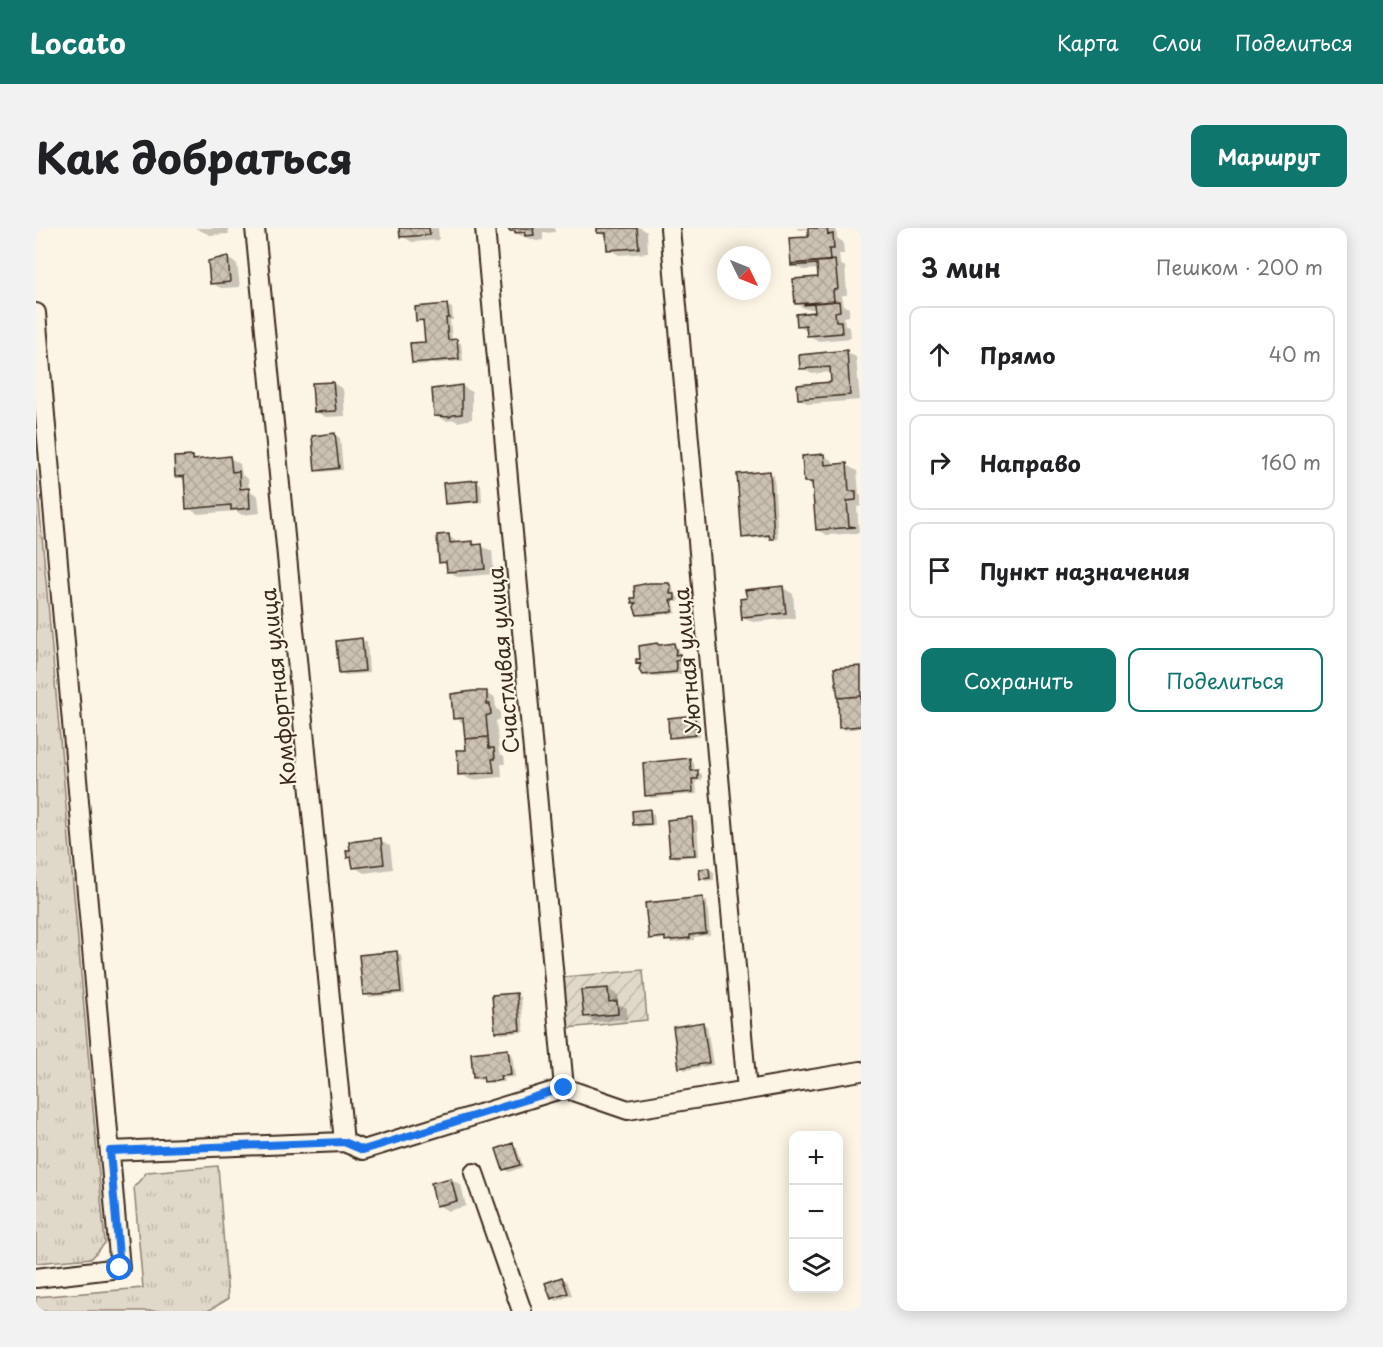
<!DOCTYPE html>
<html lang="ru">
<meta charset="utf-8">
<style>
:root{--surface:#fff;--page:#f2f2f2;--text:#202124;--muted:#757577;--line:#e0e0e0;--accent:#0f766e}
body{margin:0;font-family:"Playpen Sans",sans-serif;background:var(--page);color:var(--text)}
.controls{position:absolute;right:18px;bottom:18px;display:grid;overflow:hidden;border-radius:12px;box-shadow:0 3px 15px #0003}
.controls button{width:54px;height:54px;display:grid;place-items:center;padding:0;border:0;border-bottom:2px solid var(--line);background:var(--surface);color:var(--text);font:30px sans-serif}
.compass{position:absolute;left:681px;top:18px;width:54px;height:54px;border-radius:50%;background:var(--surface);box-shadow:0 3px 15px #0003;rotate:133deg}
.stop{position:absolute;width:18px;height:18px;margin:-14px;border:4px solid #1a73e8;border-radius:50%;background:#fff}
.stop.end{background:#1a73e8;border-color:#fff;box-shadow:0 2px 6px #0008}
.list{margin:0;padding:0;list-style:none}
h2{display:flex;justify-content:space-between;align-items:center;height:78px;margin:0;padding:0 24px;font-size:26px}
h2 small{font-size:20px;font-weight:400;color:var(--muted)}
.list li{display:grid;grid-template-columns:39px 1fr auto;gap:18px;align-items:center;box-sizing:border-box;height:96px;margin:0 12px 12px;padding:0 12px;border:2px solid var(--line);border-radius:12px}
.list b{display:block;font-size:22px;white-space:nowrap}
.list em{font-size:20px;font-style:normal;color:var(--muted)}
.actions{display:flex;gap:12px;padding:18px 24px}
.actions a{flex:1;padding:14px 0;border:2px solid var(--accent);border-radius:12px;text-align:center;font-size:21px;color:var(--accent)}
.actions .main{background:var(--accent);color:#fff}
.icon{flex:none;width:33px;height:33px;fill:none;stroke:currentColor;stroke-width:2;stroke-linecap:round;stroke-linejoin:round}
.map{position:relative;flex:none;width:825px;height:1083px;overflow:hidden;border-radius:12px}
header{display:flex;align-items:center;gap:36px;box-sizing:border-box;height:84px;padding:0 30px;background:var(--accent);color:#fff}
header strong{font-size:28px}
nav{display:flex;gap:33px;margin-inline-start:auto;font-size:21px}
.intro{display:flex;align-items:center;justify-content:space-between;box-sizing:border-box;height:144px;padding:0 36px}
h1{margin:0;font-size:42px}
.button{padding:15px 27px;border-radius:12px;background:var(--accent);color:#fff;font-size:21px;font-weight:700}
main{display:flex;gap:36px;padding:0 36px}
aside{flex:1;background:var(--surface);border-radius:12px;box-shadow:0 3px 15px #0003}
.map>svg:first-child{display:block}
</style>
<header>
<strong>Locato</strong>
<nav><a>Карта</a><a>Слои</a><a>Поделиться</a></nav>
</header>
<div class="intro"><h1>Как добраться</h1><a class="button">Маршрут</a></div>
<main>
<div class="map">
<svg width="825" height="1083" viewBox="0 0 825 1083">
<defs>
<pattern id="grass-tufts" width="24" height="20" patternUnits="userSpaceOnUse" patternTransform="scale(1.5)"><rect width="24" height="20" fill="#e0d8c8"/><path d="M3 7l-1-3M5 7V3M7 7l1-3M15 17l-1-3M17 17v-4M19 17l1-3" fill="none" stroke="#c1baab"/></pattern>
<pattern id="garden-furrows" width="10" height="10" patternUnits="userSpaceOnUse" patternTransform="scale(1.5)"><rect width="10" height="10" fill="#e0d8c8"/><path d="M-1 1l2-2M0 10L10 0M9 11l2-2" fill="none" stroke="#c1baab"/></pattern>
<pattern id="building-cross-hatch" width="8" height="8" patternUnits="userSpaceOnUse" patternTransform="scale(1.5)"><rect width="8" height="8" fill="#ccc2b3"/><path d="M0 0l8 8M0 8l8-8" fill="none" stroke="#b0a79a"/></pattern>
</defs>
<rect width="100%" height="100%" fill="#fcf5e5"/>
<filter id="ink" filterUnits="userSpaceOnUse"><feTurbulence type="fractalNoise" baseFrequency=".0167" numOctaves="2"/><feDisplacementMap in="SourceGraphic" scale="12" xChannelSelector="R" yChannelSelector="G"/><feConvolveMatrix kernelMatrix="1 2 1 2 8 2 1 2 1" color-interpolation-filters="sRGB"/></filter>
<g filter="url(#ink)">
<path fill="url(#grass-tufts)" stroke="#8e8173" stroke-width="1.5" d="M 0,241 L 69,1015 L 56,1030 L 0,1035 Z
M 182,938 L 192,1071 L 172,1083 L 0,1083 L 0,1069 L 107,1060 L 98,959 L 111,944 Z"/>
<path fill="url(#garden-furrows)" stroke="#8e8173" stroke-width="1.5" d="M 607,742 L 611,792 L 532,800 L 528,749 Z"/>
<path fill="#0003" d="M 159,0 L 192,0 L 193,6 L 174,7 Z
M 365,0 L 402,0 L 403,12 L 376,14 L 366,8 Z
M 473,0 L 519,0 L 519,4 L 507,5 L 507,12 L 500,13 L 484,7 Z
M 562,0 L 605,0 L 611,4 L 612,25 L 583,27 L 573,21 L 572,10 L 563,5 Z
M 760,0 L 800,0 L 801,10 L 807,14 L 808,26 L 803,26 L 804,36 L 809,39 L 811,67 L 806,67 L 807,77 L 813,80 L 813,88 L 808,89 L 809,97 L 814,100 L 815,110 L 783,113 L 772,107 L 772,103 L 762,97 L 780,86 L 780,81 L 770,81 L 760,76 L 783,50 L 783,41 L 767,42 L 757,37 L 774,10 L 773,1 L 763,2 Z
M 191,30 L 201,36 L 204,59 L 185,60 L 175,55 Z
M 411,78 L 416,80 L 417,92 L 414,92 L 416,113 L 425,115 L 427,133 L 382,137 L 377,134 L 390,115 L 389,95 L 382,92 Z
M 810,124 L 820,129 L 824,172 L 773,176 L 763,171 L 797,155 L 796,144 L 776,146 L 766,140 Z
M 297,155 L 307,161 L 309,188 L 290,189 L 280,184 Z
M 426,158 L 436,164 L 436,191 L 422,194 L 418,192 L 410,193 L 400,187 Z
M 299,207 L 304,210 L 307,242 L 285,244 L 280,242 Z
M 787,227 L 797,233 L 798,238 L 810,237 L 821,243 L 823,266 L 825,267 L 825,278 L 821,279 L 823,305 L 791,307 L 781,302 L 778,258 L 769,254 Z
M 157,229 L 163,233 L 194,230 L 204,236 L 206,247 L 212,251 L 213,262 L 222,268 L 224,285 L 206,287 L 200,283 L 162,286 L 152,280 L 150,253 L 141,248 Z
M 733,245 L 738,247 L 742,312 L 735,309 L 712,311 L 707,309 Z
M 440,254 L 445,256 L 446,274 L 415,277 L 411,275 Z
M 413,308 L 423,316 L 436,314 L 456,323 L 458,346 L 423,349 L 413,344 L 412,338 L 405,334 Z
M 632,356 L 637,359 L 638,367 L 643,370 L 643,374 L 638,374 L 640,385 L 607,389 L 602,386 L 601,376 L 597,374 Z
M 747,360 L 757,366 L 759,390 L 717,394 L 707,389 Z
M 326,412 L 331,414 L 333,445 L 309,447 L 304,444 Z
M 637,417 L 642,420 L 643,428 L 648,430 L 648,434 L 643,435 L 645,446 L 612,449 L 607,446 L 606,437 L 602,435 L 623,418 Z
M 825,440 L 825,500 L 809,502 L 805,499 Z
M 449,465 L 459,470 L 460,481 L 464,483 L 464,491 L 460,493 L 463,525 L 468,528 L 469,536 L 465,536 L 466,549 L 435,552 L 425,546 L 431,523 L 429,496 L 419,490 Z
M 658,489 L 663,492 L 664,509 L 639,511 L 635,509 Z
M 654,532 L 658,535 L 659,544 L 666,546 L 666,552 L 660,553 L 661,566 L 615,570 L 611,567 Z
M 613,583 L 618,586 L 619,597 L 603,599 L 599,596 Z
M 656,591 L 661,594 L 663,628 L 640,630 L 635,628 Z
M 344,612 L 354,618 L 357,641 L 328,645 L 318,639 L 317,632 L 312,629 L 316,623 Z
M 673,641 L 678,644 L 678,652 L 670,653 L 665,650 Z
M 666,671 L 671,673 L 674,707 L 658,709 L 658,712 L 635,715 L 630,711 L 619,712 L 614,710 Z
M 361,725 L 365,727 L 369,766 L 333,769 L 328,766 Z
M 572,761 L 582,767 L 582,776 L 591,780 L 591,791 L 559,794 L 549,788 Z
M 480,766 L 485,769 L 488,804 L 465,806 L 461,804 Z
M 666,796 L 671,798 L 677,837 L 649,842 L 645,839 Z
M 472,823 L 476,826 L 479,849 L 468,850 L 469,854 L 454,855 L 449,851 L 443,852 L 438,849 Z
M 477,917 L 481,920 L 487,939 L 473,944 L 468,941 Z
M 415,951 L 425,957 L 430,978 L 412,983 L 402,977 Z
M 526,1050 L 531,1053 L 536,1067 L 521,1073 L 516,1070 Z"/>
<path fill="url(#building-cross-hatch)" stroke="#3b2a1e" stroke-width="1.5" d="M 363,0 L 393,0 L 394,7 L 364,9 Z
M 472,0 L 499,0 L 497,0 L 498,7 L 489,8 L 489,4 L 479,5 L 479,3 L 474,3 Z
M 561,0 L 601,0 L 603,20 L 571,22 L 570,5 L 561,5 Z
M 772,0 L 791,0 L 792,7 L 797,6 L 798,21 L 793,21 L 794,33 L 755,36 L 753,10 L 772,9 Z
M 192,28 L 194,54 L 174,56 L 172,33 Z
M 799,32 L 802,61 L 797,62 L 798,73 L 759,76 L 757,51 L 782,49 L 781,36 L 755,38 L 755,36 Z
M 803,73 L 804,83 L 799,84 L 800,93 L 805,93 L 806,105 L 771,108 L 770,97 L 761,98 L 760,86 L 779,84 L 778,76 L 768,77 L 768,76 Z
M 411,76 L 413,90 L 410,90 L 412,112 L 421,111 L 423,131 L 376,135 L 374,115 L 389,114 L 387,92 L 380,93 L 379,79 Z
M 811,122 L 814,167 L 762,171 L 761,157 L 795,154 L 794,139 L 764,141 L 763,127 Z
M 297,154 L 300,183 L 278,184 L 276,155 Z
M 426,157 L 426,186 L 417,187 L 414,189 L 398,188 L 396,161 Z
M 299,205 L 303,240 L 279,243 L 276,208 Z
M 788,226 L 789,237 L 811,235 L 813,263 L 820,263 L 820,272 L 811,273 L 813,298 L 820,299 L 780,302 L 776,254 L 768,254 L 766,228 Z
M 157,228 L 157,232 L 194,228 L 196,244 L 203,243 L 204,261 L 213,260 L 214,280 L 195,282 L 195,277 L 150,281 L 148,248 L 139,249 L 138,229 Z
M 734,243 L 738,311 L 734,311 L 733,307 L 706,310 L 701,246 Z
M 441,252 L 442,273 L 409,276 L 407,255 Z
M 413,306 L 414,315 L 437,313 L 437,317 L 446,316 L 449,341 L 411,344 L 410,334 L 403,335 L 401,307 Z
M 613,355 L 633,355 L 635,359 L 634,366 L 639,366 L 639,372 L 634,372 L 637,379 L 636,384 L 601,387 L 598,379 L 600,375 L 596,375 L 595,370 L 599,370 L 598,358 Z
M 747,358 L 750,385 L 706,389 L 706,393 L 704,371 L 711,370 L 709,362 Z
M 326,410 L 329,443 L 303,445 L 300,413 Z
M 621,415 L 623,417 L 638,415 L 640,423 L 639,427 L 644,426 L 644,432 L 639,433 L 641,439 L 640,444 L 606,447 L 603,442 L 605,435 L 600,436 L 600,431 L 604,431 L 603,418 Z
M 825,438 L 825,468 L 802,470 L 798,440 Z
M 437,463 L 451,463 L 451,476 L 454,476 L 455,486 L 450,488 L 452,509 L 429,511 L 427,490 L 417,491 L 415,466 Z
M 825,468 L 825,498 L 803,500 L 802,470 Z
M 659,487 L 660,507 L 633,510 L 632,490 Z
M 452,509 L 453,520 L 458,520 L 459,531 L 456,531 L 458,544 L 422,547 L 422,534 L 420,522 L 430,522 L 429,511 Z
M 654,530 L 655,543 L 662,542 L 662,551 L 656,551 L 657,564 L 609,568 L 607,535 Z
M 614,581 L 615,596 L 597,597 L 596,583 Z
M 656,589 L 659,627 L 634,628 L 631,592 Z
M 345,610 L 348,636 L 317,640 L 315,629 L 311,630 L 310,622 L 314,622 L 313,614 Z
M 673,640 L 674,650 L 664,651 L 663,641 Z
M 667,669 L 670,705 L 654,707 L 654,710 L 629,713 L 629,709 L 613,711 L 609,675 Z
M 361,723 L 365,764 L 327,767 L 323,727 Z
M 572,760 L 573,774 L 581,773 L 582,786 L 548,789 L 545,762 Z
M 481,765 L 484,802 L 459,804 L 456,767 Z
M 667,794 L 673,835 L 643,840 L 637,799 Z
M 472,821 L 475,847 L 464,848 L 465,852 L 448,854 L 447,849 L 437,850 L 435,825 Z
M 477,915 L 484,937 L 467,942 L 460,921 Z
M 415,950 L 421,973 L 400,978 L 395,955 Z
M 526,1049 L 532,1065 L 515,1071 L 509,1055 Z"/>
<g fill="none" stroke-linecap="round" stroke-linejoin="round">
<defs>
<path id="minor" d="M 219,0 L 308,914
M 449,0 L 528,860
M 634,0 L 711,862
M 0,85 L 84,1040 L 0,1050
M 74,923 L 308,914 L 327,922 L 528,860 L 592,882 L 825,843
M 438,945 L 486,1083"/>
</defs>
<use href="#minor" stroke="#3b2a1e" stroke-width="22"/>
<use href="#minor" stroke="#fcf5e5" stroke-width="18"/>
</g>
</g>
<g fill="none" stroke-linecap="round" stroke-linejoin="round" filter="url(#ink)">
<path stroke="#1a73e8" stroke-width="8" d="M 84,1040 L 74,923 L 308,914 L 327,922 L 528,860"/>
</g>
<g text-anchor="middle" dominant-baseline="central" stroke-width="4.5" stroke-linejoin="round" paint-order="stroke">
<g font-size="21" fill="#3b2a1e" stroke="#fcf5e5">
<text transform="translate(466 432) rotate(-95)">Счастливая улица</text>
<text transform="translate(650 433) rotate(-95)">Уютная улица</text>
<text transform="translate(241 459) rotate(-96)">Комфортная улица</text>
</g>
</g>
</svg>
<div class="controls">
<button>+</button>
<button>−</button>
<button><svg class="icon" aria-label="layers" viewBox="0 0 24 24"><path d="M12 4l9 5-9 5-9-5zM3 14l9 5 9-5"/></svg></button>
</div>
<svg class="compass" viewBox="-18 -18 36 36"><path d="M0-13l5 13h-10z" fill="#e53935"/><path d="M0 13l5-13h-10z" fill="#757577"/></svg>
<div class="stop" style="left:84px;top:1040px"></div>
<div class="stop end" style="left:528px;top:860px"></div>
</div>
<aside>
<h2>3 мин<small>Пешком · 200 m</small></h2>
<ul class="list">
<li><svg class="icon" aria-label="ahead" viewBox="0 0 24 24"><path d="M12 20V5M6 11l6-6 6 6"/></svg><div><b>Прямо</b></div><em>40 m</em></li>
<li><svg class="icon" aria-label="right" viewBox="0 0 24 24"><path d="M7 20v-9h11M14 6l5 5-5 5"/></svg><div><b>Направо</b></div><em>160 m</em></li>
<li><svg class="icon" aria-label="arrive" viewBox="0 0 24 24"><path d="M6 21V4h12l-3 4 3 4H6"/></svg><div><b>Пункт назначения</b></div></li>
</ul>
<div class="actions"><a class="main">Сохранить</a><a>Поделиться</a></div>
</aside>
</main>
